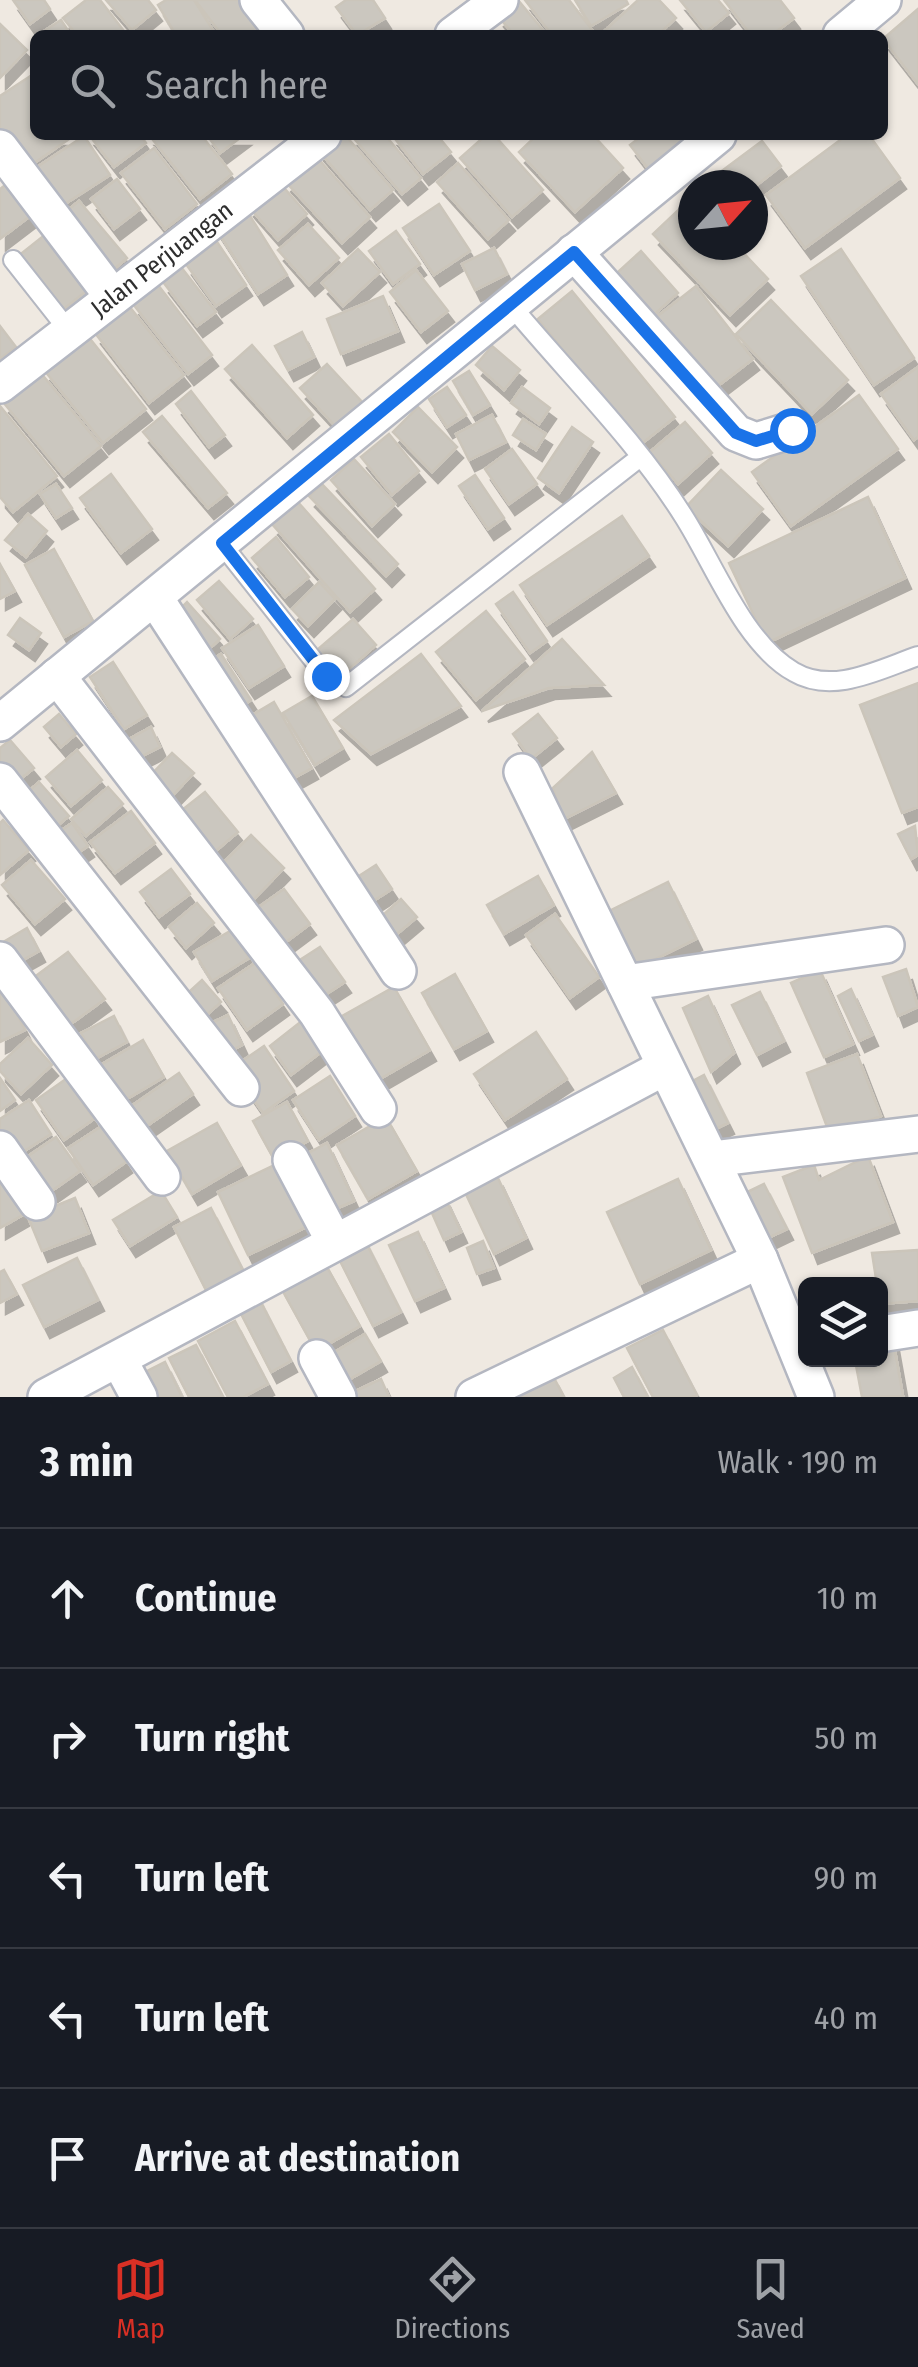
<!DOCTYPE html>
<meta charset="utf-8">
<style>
:root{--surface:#171b24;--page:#242831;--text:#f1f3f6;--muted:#9ea1a6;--line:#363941;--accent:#d93025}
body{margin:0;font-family:"Fira Sans Condensed",sans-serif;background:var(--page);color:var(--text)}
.controls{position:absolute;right:30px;bottom:30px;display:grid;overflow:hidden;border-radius:15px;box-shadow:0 2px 8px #0004}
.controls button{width:90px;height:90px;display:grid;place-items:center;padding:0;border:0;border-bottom:2px solid var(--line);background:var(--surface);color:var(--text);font:50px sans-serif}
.compass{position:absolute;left:678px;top:170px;width:90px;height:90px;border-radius:50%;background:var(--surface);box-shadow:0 2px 8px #0004;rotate:63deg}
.stop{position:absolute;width:30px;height:30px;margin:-22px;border:8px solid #1a73e8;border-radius:50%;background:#fff}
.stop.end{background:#1a73e8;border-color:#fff;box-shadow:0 2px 10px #0008}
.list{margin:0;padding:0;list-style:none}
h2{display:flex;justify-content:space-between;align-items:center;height:130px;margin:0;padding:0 40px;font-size:42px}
h2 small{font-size:32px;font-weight:400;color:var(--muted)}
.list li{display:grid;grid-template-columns:65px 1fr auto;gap:30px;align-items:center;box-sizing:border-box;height:140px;padding:0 40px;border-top:2px solid var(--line)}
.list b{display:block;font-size:38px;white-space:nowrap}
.list em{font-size:32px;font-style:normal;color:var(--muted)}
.icon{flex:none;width:55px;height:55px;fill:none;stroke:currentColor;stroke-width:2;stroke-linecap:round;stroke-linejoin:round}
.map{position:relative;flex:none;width:918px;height:1397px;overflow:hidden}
.search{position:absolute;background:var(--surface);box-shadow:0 2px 8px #0004;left:30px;right:30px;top:30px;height:110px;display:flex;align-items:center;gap:25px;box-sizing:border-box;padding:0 35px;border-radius:15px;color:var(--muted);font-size:38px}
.sheet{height:830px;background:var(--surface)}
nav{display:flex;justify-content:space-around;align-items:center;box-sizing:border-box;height:140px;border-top:2px solid var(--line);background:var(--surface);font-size:28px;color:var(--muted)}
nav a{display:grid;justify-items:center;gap:5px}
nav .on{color:var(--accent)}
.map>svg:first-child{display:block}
</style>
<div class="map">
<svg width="918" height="1397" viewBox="0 0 918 1397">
<defs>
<filter id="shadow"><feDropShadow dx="6" dy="11" stdDeviation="0" flood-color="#0004"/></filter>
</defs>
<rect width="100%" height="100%" fill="#efe9e1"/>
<path fill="#cbc7bf" stroke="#cbc5ba" stroke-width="2.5" filter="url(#shadow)" d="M 13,0 L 44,0 L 50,9 L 30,24 Z
M 86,0 L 100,0 L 127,35 L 77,35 L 63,18 Z
M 106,0 L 148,0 L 156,10 L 132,30 Z
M 166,0 L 194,0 L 216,35 L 176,35 L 158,5 Z
M 195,0 L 248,0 L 274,35 L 222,35 Z
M 346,0 L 373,0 L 385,18 L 357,35 L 336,7 Z
M 518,0 L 547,35 L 514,35 L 498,16 Z
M 525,0 L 569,0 L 596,35 L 552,35 Z
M 575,0 L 626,0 L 628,4 L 591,26 Z
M 638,0 L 659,0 L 676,18 L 658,35 L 600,35 Z
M 680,0 L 718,0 L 729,13 L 706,32 Z
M 724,0 L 780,0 L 794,18 L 772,35 L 751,35 Z
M 918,9 L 918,84 L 883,39 Z
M 61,20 L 71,35 L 38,35 Z
M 0,24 L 27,50 L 0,78 Z
M 35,73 L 35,135 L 75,135 L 24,170 L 0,134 L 0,96 Z
M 89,135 L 140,135 L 146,143 L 114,167 Z
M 149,135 L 201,135 L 232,174 L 200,199 Z
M 207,135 L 244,135 L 220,153 Z
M 335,135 L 345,135 L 393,190 L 370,210 L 318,150 Z
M 351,135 L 385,135 L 421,178 L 402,194 Z
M 392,135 L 437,135 L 451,152 L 423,174 Z
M 486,135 L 494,135 L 543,190 L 512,217 L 460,158 Z
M 537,135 L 593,135 L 623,168 L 575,212 L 519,152 Z
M 643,135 L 707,135 L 653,175 L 630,145 Z
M 847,135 L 869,135 L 900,178 L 805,248 L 766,195 Z
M 84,136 L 110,175 L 54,211 L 28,173 Z
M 762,141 L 781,166 L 753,188 L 703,185 Z
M 154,148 L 197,204 L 165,229 L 121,173 Z
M 314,154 L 370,217 L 342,243 L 285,181 Z
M 458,163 L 509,220 L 488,239 L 437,182 Z
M 14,178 L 38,210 L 0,239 L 0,189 Z
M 117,179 L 140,209 L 114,229 L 91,199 Z
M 278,181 L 307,214 L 278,240 L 248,206 Z
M 691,198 L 693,245 L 736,245 L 768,279 L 730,315 L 653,234 Z
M 79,201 L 127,258 L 105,277 L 57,219 Z
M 439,204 L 470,251 L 434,275 L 403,228 Z
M 245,208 L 287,275 L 258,294 L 215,227 Z
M 308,224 L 339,258 L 309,285 L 278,250 Z
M 51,230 L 94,285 L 60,312 L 17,257 Z
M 396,231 L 420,264 L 393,284 L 369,251 Z
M 217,242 L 246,285 L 216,306 L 186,264 Z
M 494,248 L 507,274 L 475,290 L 462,264 Z
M 358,249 L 380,272 L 343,306 L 322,283 Z
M 841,249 L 914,358 L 874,385 L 801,276 Z
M 641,251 L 678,293 L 646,322 L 608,281 Z
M 181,267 L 216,312 L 197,326 L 163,282 Z
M 416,270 L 448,311 L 421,332 L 390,292 Z
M 158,285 L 212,355 L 188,374 L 133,304 Z
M 696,286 L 753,359 L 710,392 L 654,319 Z
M 572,291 L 675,417 L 640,445 L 538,319 Z
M 383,296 L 398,331 L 341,354 L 327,319 Z
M 771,300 L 848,380 L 812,414 L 736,334 Z
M 129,306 L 184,375 L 149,403 L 95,333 Z
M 0,326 L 16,347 L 0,359 Z
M 302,332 L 314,357 L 288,370 L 275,346 Z
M 87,335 L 146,409 L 103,443 L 44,370 Z
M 252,345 L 313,415 L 287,438 L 225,369 Z
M 492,346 L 520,370 L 504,390 L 476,365 Z
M 327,364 L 363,403 L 337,428 L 300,388 Z
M 918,367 L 918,437 L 914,440 L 881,394 Z
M 469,371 L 490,405 L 473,415 L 453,381 Z
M 40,372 L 101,446 L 64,476 L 3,402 Z
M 447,387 L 466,415 L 447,427 L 429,399 Z
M 522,387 L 550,408 L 539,424 L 511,403 Z
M 191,391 L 225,435 L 209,447 L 176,404 Z
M 859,395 L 898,449 L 791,526 L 752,472 Z
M 0,406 L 57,476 L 13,512 L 0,497 Z
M 418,407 L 457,447 L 432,472 L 393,432 Z
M 492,415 L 506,442 L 469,460 L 456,434 Z
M 162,416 L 227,493 L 208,508 L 143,432 Z
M 523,419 L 546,434 L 536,450 L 513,435 Z
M 685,422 L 712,453 L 678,484 L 650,452 Z
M 572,427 L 593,442 L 559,493 L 538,478 Z
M 389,434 L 419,471 L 392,495 L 361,457 Z
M 512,449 L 537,484 L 509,504 L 485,469 Z
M 354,459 L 395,504 L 372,526 L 331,480 Z
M 721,470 L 763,509 L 728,546 L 686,507 Z
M 111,474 L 152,529 L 121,553 L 80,498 Z
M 475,475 L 504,518 L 488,529 L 459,486 Z
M 56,484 L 72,508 L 56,518 L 40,494 Z
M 322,484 L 398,564 L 386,576 L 309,496 Z
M 868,497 L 905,578 L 767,643 L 729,563 Z
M 297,501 L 375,589 L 350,612 L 272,524 Z
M 28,514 L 47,531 L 26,557 L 5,540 Z
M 622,516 L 649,556 L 547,625 L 520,585 Z
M 276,537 L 309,577 L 285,597 L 252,558 Z
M 54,549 L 93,621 L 64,637 L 25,565 Z
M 0,564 L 15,591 L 0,599 Z
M 219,581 L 253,619 L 230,639 L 197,600 Z
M 319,582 L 335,599 L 308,626 L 292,609 Z
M 513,592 L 547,641 L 530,653 L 496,604 Z
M 187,602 L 220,639 L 206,652 L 173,616 Z
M 486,611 L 525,659 L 476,700 L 436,652 Z
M 20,618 L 41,633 L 29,650 L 8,635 Z
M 353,619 L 376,645 L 339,678 L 316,651 Z
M 258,625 L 284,666 L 249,688 L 222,648 Z
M 562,639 L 604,685 L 549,688 L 482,711 Z
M 221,654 L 251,700 L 235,711 L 205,664 Z
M 421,654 L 461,706 L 371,754 L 334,720 Z
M 113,662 L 147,715 L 124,729 L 90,677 Z
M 918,683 L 918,807 L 902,813 L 860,705 Z
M 312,696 L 343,748 L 315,765 L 283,713 Z
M 274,702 L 312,768 L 279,786 L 242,721 Z
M 59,714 L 76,734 L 61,747 L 44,727 Z
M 538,714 L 557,738 L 531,759 L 513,734 Z
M 151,727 L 160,747 L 130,762 L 120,744 Z
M 10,740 L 34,768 L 13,785 L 0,770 L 0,748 Z
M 77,750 L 102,780 L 71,806 L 46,777 Z
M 592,752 L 616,793 L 562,820 L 553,788 Z
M 172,753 L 194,773 L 169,799 L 147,779 Z
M 39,782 L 69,816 L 51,831 L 22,797 Z
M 108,787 L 123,804 L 86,836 L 71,819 Z
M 205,792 L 238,832 L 211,855 L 177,814 Z
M 131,811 L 155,843 L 115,873 L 90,842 Z
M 3,820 L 29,850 L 0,875 L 0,823 Z
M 72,823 L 88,846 L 72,857 L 56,834 Z
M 915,826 L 918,855 L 911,859 L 898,834 Z
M 251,835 L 284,868 L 253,900 L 219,867 Z
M 31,860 L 65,899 L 35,924 L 2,885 Z
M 376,865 L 392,889 L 367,905 L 351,881 Z
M 171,869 L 190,894 L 159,917 L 140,892 Z
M 538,876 L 554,905 L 504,934 L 487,905 Z
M 668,882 L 696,939 L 633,970 L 605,913 Z
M 284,889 L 310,924 L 282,945 L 256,909 Z
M 401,899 L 417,917 L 391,939 L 375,922 Z
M 197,903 L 214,923 L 186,948 L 169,927 Z
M 555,914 L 599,977 L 570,998 L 526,935 Z
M 27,928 L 39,951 L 12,966 L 0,944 Z
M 232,930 L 249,958 L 212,981 L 194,952 Z
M 320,947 L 345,982 L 320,998 L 295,963 Z
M 68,952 L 105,999 L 64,1029 L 29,981 Z
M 255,963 L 283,1004 L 247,1030 L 218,988 Z
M 906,969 L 918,1007 L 898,1016 L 883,977 Z
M 820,970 L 853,1044 L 824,1057 L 791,983 Z
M 455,974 L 487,1031 L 454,1049 L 422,993 Z
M 202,980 L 221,1002 L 199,1022 L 180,1000 Z
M 1,982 L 25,1030 L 0,1042 L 0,983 Z
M 394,987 L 430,1050 L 371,1084 L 335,1020 Z
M 851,989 L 872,1035 L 859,1041 L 838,996 Z
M 760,992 L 784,1041 L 757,1055 L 732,1005 Z
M 708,996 L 734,1053 L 711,1072 L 683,1008 Z
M 228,1015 L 242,1045 L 225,1054 L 209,1024 Z
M 114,1016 L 127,1042 L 95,1059 L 81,1033 Z
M 303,1020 L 325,1049 L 291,1075 L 270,1046 Z
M 536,1032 L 567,1079 L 505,1120 L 474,1074 Z
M 28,1038 L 52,1065 L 21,1094 L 0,1071 L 0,1064 Z
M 143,1040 L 164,1077 L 120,1103 L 99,1066 Z
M 264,1046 L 294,1091 L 263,1113 L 232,1068 Z
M 857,1054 L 881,1116 L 830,1135 L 807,1073 Z
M 179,1073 L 193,1094 L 141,1130 L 127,1109 Z
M 704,1075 L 728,1123 L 709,1132 L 685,1085 Z
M 330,1076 L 355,1116 L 319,1140 L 293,1100 Z
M 0,1078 L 15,1100 L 0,1111 Z
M 66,1079 L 94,1119 L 64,1140 L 36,1100 Z
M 29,1100 L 51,1134 L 10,1160 L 0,1144 L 0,1119 Z
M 287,1102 L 308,1141 L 274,1159 L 253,1121 Z
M 386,1117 L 417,1171 L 368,1199 L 337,1145 Z
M 217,1123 L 241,1165 L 192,1194 L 167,1151 Z
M 102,1126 L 126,1162 L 93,1185 L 68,1148 Z
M 56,1137 L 80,1171 L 39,1200 L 15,1165 Z
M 327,1143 L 354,1201 L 326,1213 L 297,1159 Z
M 868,1156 L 893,1222 L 812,1253 L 783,1177 L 814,1165 L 819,1180 Z
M 283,1161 L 313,1224 L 248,1255 L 218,1192 Z
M 0,1175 L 26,1213 L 0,1228 Z
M 497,1176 L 526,1238 L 494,1254 L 465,1192 Z
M 678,1179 L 711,1250 L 640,1284 L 607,1212 Z
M 764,1184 L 787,1229 L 770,1237 L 747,1192 Z
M 161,1191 L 177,1217 L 130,1246 L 113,1220 Z
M 444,1196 L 461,1232 L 444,1240 L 428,1204 Z
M 75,1198 L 89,1233 L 42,1251 L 28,1217 Z
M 211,1208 L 248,1280 L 210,1298 L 174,1227 Z
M 418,1232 L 444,1288 L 415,1301 L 389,1245 Z
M 362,1235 L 401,1312 L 373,1326 L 334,1249 Z
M 483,1241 L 494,1268 L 477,1274 L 467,1248 Z
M 918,1250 L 918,1301 L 880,1304 L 872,1253 Z
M 77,1258 L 98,1300 L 44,1327 L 23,1285 Z
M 323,1260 L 360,1326 L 316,1351 L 279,1284 Z
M 4,1270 L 17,1294 L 0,1303 L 0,1272 Z
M 256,1293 L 291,1361 L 271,1372 L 236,1304 Z
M 235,1321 L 268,1384 L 243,1397 L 228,1397 L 198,1341 Z
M 663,1330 L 697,1395 L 692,1397 L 653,1397 L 627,1348 Z
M 365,1334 L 381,1361 L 338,1386 L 323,1359 Z
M 893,1340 L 903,1396 L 862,1397 L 855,1360 L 880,1360 L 880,1342 Z
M 196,1345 L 223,1397 L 189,1397 L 169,1358 Z
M 165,1362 L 182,1397 L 144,1397 L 135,1377 Z
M 632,1367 L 648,1397 L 624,1397 L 614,1378 Z
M 553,1376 L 564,1397 L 522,1397 L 520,1393 Z
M 381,1379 L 389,1397 L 347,1397 L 347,1395 Z"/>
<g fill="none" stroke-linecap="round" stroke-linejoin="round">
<defs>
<path id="lane" d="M 13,260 L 69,331
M 509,303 C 567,373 636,440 684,517 C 714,564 744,644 794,672 C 833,695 880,669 918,656
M 221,543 L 326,676 L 346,687 L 639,458"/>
<g id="street">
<path d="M 258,0 L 286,35"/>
<path d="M 453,35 L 500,0"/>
<path d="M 841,35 L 883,0"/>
<path d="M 0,148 L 113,297"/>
<path d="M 574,252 L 736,433 L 756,441 L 792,430"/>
<path id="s1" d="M 0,385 L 323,135"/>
<path d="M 155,598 L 398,971"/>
<path d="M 57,676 L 317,1013 L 378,1109"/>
<path d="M 0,723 L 718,135"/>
<path d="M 522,772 L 760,1260 L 816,1397"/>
<path d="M 0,781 L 241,1088"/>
<path d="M 0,960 L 162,1177"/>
<path d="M 625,983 L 886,945"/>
<path d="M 0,1149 L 37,1202"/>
<path d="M 712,1159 L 918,1134"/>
<path d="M 291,1160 L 334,1241"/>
<path d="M 880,1334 L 918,1328"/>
<path d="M 317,1358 L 338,1397"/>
<path d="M 119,1360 L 139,1397"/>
<path d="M 46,1397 L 663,1068"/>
<path d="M 474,1397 L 760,1260"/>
</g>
</defs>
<use href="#lane" stroke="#b4b7c1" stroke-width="22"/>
<use href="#street" stroke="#b4b7c1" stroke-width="40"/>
<use href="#lane" stroke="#fff" stroke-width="18"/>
<use href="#street" stroke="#fff" stroke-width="35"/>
</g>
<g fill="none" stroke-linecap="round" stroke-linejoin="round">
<path stroke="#1a73e8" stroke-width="12" d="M 326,676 L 222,543 L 574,252 L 736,433 L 756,441 L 792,430"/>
</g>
<g text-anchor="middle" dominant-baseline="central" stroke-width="9" stroke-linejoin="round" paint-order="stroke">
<g font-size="25" fill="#2e2e2e" stroke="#fff">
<text stroke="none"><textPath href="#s1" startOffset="205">Jalan Perjuangan</textPath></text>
</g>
</g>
</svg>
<div class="controls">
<button><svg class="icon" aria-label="layers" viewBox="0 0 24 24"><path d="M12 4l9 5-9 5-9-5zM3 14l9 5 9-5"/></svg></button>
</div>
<svg class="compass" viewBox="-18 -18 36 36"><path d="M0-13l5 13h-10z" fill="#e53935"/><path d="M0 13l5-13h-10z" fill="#9ea1a6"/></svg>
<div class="stop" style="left:792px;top:430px"></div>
<div class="stop end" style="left:326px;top:676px"></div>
<div class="search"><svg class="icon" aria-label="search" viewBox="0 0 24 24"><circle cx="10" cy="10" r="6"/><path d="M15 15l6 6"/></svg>Search here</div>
</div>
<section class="sheet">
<h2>3 min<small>Walk · 190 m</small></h2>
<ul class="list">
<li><svg class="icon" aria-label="ahead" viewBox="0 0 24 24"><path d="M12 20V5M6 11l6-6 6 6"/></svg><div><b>Continue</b></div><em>10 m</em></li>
<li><svg class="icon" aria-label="right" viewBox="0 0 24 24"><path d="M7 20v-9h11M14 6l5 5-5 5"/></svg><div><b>Turn right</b></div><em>50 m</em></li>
<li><svg class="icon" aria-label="left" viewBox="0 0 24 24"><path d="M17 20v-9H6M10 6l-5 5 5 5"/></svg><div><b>Turn left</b></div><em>90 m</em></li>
<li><svg class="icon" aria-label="left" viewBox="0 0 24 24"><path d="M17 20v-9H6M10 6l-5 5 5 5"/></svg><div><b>Turn left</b></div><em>40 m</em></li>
<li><svg class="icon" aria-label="arrive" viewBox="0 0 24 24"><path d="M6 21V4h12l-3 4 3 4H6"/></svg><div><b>Arrive at destination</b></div></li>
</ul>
</section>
<nav>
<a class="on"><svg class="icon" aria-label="map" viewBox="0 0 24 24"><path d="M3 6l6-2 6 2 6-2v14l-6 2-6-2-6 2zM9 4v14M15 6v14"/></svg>Map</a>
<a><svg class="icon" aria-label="directions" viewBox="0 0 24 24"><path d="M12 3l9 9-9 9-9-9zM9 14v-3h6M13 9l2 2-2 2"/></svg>Directions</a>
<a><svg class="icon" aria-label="saved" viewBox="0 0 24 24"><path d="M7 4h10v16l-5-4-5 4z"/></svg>Saved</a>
</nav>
